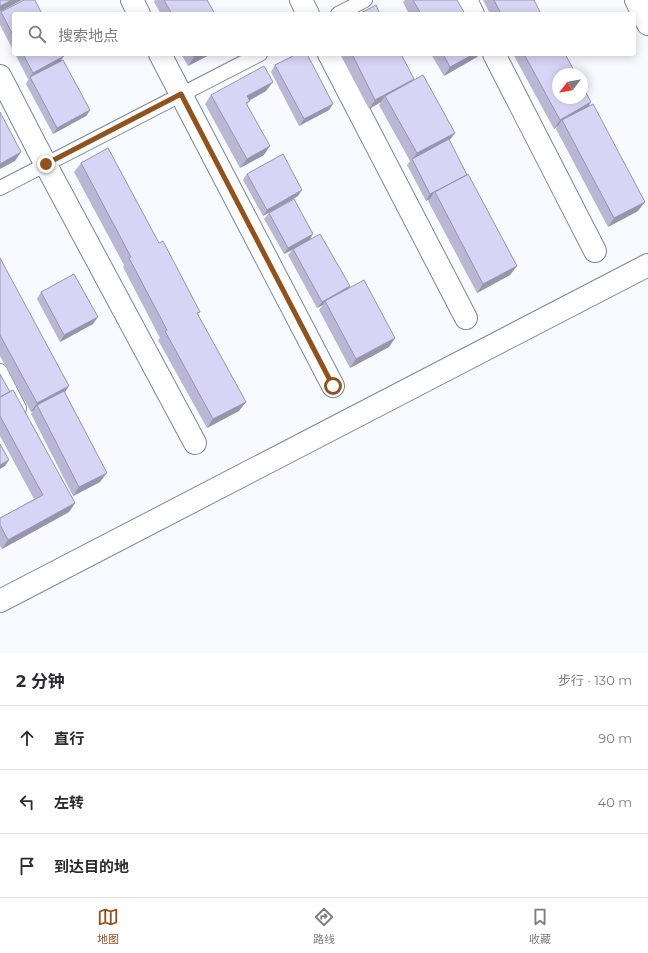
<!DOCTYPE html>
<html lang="zh">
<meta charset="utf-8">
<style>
:root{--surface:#fff;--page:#f7f7f7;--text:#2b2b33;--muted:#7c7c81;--line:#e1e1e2;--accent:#92521d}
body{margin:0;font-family:Montserrat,"Noto Sans SC",sans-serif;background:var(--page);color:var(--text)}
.compass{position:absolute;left:552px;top:68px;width:36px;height:36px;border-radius:50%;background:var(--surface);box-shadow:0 2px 10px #0003;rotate:239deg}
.stop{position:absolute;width:12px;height:12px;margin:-9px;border:3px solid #92521d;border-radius:50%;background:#fff}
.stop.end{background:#92521d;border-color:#fff;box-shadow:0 1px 4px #0008}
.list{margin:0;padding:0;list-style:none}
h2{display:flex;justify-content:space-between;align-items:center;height:52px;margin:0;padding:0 16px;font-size:17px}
h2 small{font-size:13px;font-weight:400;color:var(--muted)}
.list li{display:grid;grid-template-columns:26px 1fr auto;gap:12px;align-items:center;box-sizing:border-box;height:64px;padding:0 16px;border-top:1px solid var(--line)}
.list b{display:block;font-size:15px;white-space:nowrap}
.list em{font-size:13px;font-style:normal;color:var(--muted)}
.icon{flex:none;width:22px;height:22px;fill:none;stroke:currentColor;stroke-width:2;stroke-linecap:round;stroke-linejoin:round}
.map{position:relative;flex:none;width:648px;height:653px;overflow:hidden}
.search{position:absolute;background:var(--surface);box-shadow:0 2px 10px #0003;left:12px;right:12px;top:12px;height:44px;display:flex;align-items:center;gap:10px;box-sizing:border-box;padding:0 14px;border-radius:4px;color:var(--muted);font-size:15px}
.sheet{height:244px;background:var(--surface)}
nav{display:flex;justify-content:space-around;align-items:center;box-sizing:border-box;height:56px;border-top:1px solid var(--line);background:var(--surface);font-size:11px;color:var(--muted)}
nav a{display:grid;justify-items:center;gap:2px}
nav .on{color:var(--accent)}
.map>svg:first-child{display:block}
</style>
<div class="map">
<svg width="648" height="653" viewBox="0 0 648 653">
<rect width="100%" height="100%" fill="#f7fafe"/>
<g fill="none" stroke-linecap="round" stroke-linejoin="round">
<defs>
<path id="lane" d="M 338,14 L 365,0
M 0,188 L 260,54
M 0,371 L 19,408"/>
<path id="street" d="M 132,0 L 139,14
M 301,0 L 308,14
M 466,0 L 473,14
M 636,0 L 648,24
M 160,54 L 333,386
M 329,54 L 466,318
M 494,54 L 595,251
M 0,76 L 47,167 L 195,443"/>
<path id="secondary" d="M 0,601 L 648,265"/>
</defs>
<use href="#lane" stroke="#7b879b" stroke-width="16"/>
<use href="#street" stroke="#7b879b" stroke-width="24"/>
<use href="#secondary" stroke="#7b879b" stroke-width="24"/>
<use href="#lane" stroke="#fff" stroke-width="14"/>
<use href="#street" stroke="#fff" stroke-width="22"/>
<use href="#secondary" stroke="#fff" stroke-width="22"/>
</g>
<path fill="#bab6d4" d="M 155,0 L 207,0 L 215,14 L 161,14 L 154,2 Z
M 405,0 L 457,0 L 465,14 L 409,14 L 403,2 Z
M 483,0 L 534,0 L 541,14 L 490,14 Z
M 1,12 L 14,14 L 14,52 L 0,25 L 0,13 Z
M 15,54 L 63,54 L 61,61 L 90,110 L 86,116 L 53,134 L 26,84 L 29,78 L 28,79 Z
M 181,54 L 211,54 L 188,66 Z
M 340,54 L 401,54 L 413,81 L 455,133 L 449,141 L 517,266 L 510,275 L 477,293 L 428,201 L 430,199 L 426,201 L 407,165 L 410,161 L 379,105 L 381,102 L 369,109 Z
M 431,54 L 480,54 L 477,57 L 444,76 Z
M 513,54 L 565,54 L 591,102 L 589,106 L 638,211 L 608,227 L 556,129 L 558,126 L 554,129 Z
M 275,65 L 329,110 L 299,126 L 271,72 Z
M 266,91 L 249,101 L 247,105 L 264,155 L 240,168 L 205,104 L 211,95 Z
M 81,163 L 198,315 L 239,411 L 207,428 L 158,340 L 160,338 L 123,267 L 124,265 L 74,172 Z
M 247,174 L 298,196 L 263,216 L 243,180 Z
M 269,213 L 310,239 L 350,286 L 348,289 L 395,338 L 389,347 L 350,368 L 319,310 L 323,305 L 317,308 L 288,255 L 292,250 L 284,254 L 264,219 Z
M 0,258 L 64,393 L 100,482 L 73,496 L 31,414 L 33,411 L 31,412 L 0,356 Z
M 41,292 L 93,324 L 60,342 L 37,299 Z
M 0,374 L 75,503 L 69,512 L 2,549 L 0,546 L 0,518 L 34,499 L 0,436 Z"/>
<path fill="#9794ac" d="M 12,0 L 22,0 L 0,12 L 0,6 Z
M 200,54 L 211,54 L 188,66 L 194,57 Z
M 474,54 L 480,54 L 477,57 L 444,76 L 450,67 Z
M 64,56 L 60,62 L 30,77 L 28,79 L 33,73 Z
M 414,79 L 408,88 L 385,96 L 381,102 L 369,109 L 375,100 Z
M 273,82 L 266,91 L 241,105 L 247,96 Z
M 591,102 L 585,111 L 562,120 L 558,126 L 554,129 L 560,120 Z
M 333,104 L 329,110 L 299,126 L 304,119 Z
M 90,110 L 86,116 L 53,134 L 57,128 Z
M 455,133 L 448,142 L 412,160 L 417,153 Z
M 270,146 L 264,155 L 240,168 L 247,159 Z
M 21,152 L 15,161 L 0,169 L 0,164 Z
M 302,190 L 298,196 L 263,216 L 267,210 Z
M 434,192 L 430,199 L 426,201 L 430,194 Z
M 645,202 L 638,211 L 608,227 L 614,218 Z
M 313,234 L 309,241 L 293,249 L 292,250 L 284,254 L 288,248 Z
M 517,266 L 510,275 L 477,293 L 483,284 Z
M 350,286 L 345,293 L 325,301 L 323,305 L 317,308 L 322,302 Z
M 98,317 L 93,324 L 60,342 L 64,335 Z
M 395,338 L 389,347 L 350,368 L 356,359 Z
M 69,386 L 63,395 L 37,405 L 33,411 L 31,412 L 37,403 Z
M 246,402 L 239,411 L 207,428 L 213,419 Z
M 9,460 L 5,466 L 0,469 L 0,465 Z
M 107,473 L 100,482 L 73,496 L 79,487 Z
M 75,503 L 69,512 L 2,549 L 8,540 Z"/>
<path fill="#d8d4f6" stroke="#9794ac" d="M 0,0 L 12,0 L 0,6 Z
M 24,0 L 35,0 L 42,14 L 14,14 L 14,37 L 1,12 Z
M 164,0 L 207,0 L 215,14 L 172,14 Z
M 413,0 L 457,0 L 465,14 L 421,14 Z
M 494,0 L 534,0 L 541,14 L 501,14 Z
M 376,5 L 380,14 L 359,14 Z
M 23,54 L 63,54 L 64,56 L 33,73 Z
M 192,54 L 200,54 L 194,57 Z
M 297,54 L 307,54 L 333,104 L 304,119 L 275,65 Z
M 352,54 L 401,54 L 414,79 L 375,100 Z
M 443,54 L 474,54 L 450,67 Z
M 524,54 L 565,54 L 576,74 L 558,74 L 558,98 L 582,98 L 582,85 L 591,102 L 560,120 Z
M 63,60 L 90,110 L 57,128 L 30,77 Z
M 264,66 L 273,82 L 247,96 L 250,101 L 246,103 L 270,146 L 247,159 L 211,95 Z
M 423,75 L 455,133 L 417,153 L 385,96 Z
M 593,104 L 645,202 L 614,218 L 562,120 Z
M 0,112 L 21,152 L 0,164 Z
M 449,139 L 467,175 L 430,194 L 412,159 Z
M 108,148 L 159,243 L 163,241 L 200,312 L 197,313 L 246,402 L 213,419 L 165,331 L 167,330 L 129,258 L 131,257 L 81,163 Z
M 283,154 L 302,190 L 267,210 L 247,174 Z
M 468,174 L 517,266 L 483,284 L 435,192 Z
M 294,199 L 313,234 L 288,248 L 269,213 Z
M 320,234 L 350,286 L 322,302 L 293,249 Z
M 0,258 L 69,386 L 37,403 L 0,335 Z
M 74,274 L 98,317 L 64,335 L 41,292 Z
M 364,280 L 395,338 L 356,359 L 325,301 Z
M 0,374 L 10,392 L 0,397 Z
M 13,390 L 75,503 L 8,540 L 0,525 L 0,518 L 43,495 L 0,416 L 0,397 Z
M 64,391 L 107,473 L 79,487 L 37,405 Z
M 0,444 L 9,460 L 0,465 Z"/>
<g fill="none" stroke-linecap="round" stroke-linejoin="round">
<path stroke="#92521d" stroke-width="5" d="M 46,164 L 181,94 L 333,386"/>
</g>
</svg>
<svg class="compass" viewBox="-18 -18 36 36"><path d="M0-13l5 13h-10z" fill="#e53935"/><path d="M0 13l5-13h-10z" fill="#7c7c81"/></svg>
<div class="stop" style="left:333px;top:386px"></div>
<div class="stop end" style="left:46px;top:164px"></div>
<div class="search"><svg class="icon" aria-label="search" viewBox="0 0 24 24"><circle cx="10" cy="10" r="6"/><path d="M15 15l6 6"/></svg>搜索地点</div>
</div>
<section class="sheet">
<h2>2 分钟<small>步行 · 130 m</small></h2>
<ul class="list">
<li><svg class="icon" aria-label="ahead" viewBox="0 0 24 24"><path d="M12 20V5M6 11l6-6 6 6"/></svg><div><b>直行</b></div><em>90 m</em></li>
<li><svg class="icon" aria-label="left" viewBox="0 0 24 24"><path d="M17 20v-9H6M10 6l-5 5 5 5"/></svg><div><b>左转</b></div><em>40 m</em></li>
<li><svg class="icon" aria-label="arrive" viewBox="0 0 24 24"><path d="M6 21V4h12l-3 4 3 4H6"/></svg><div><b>到达目的地</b></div></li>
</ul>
</section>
<nav>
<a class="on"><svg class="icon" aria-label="map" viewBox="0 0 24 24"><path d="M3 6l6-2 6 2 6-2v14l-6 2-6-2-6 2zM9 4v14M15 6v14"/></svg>地图</a>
<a><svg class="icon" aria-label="directions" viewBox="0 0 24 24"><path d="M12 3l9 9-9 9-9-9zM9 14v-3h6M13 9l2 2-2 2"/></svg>路线</a>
<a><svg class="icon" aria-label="saved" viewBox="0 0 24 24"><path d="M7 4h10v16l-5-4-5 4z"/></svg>收藏</a>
</nav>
